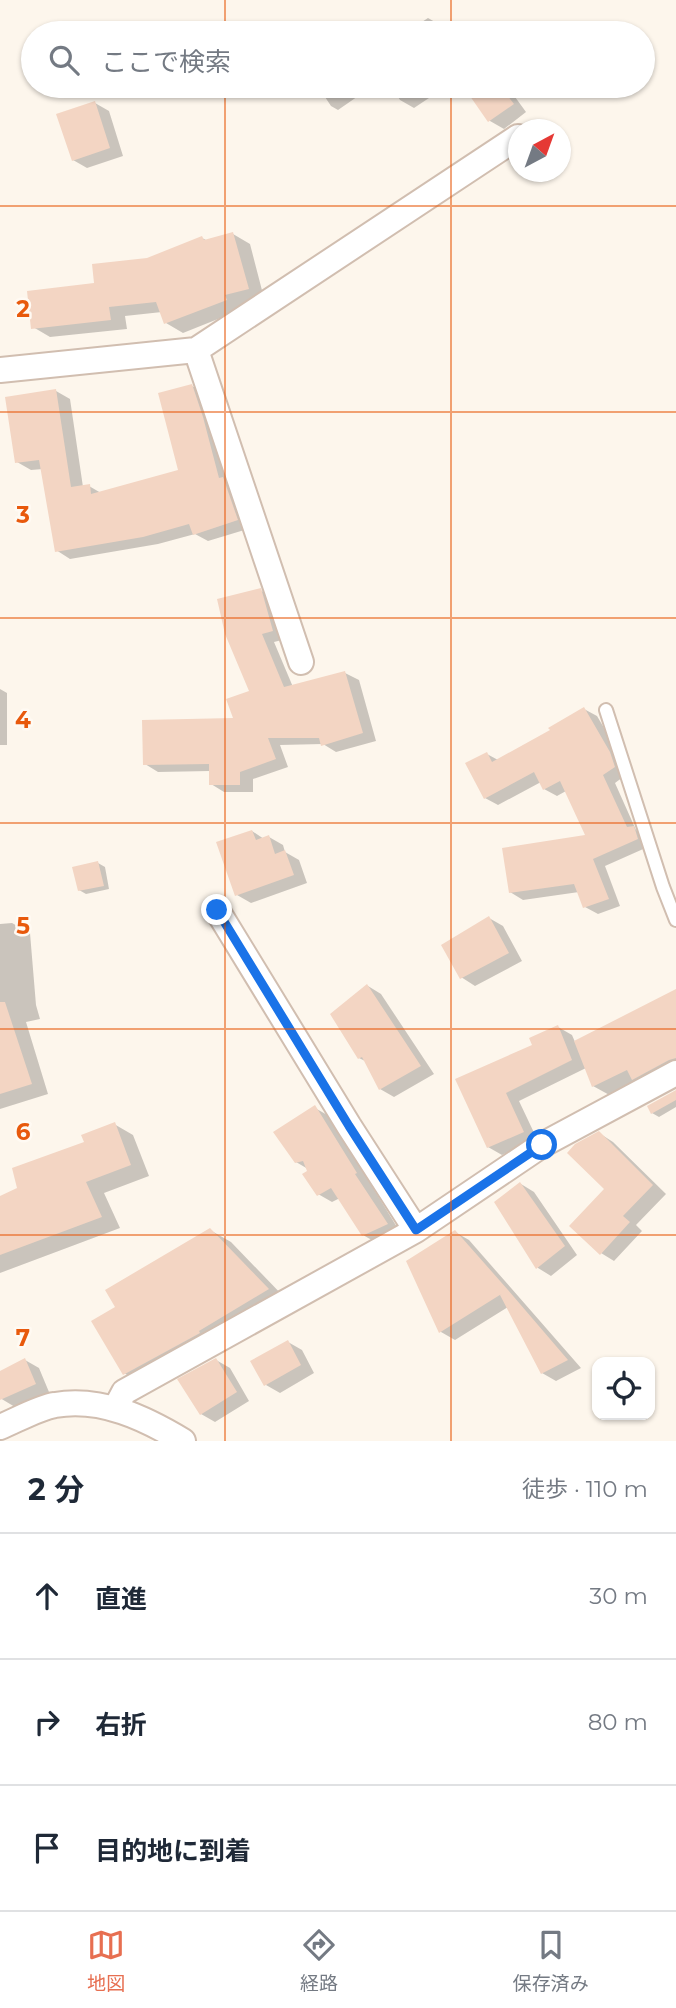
<!DOCTYPE html>
<html lang="ja">
<meta charset="utf-8">
<style>
:root{--surface:#fff;--page:#f2f2f3;--text:#1f2937;--muted:#747a83;--line:#e0e1e3;--accent:#e76f51}
body{margin:0;font-family:Montserrat,"Noto Sans JP",sans-serif;background:var(--page);color:var(--text)}
.controls{position:absolute;right:21px;bottom:21px;display:grid;overflow:hidden;border-radius:14px;box-shadow:0 2px 5px #0004}
.controls button{width:63px;height:63px;display:grid;place-items:center;padding:0;border:0;border-bottom:2px solid var(--line);background:var(--surface);color:var(--text);font:35px sans-serif}
.compass{position:absolute;left:508px;top:119px;width:63px;height:63px;border-radius:50%;background:var(--surface);box-shadow:0 2px 5px #0004;rotate:41deg}
.stop{position:absolute;width:21px;height:21px;margin:-16px;border:5px solid #1a73e8;border-radius:50%;background:#fff}
.stop.end{background:#1a73e8;border-color:#fff;box-shadow:0 2px 7px #0008}
.list{margin:0;padding:0;list-style:none}
h2{display:flex;justify-content:space-between;align-items:center;height:91px;margin:0;padding:0 28px;font-size:30px}
h2 small{font-size:23px;font-weight:400;color:var(--muted)}
.list li{display:grid;grid-template-columns:46px 1fr auto;gap:21px;align-items:center;box-sizing:border-box;height:126px;padding:0 28px;border-top:2px solid var(--line)}
.list b{display:block;font-size:26px;white-space:nowrap}
.list em{font-size:23px;font-style:normal;color:var(--muted)}
.icon{flex:none;width:38px;height:38px;fill:none;stroke:currentColor;stroke-width:2;stroke-linecap:round;stroke-linejoin:round}
.map{position:relative;flex:none;width:676px;height:1441px;overflow:hidden}
.search{position:absolute;background:var(--surface);box-shadow:0 2px 5px #0004;left:21px;right:21px;top:21px;height:77px;display:flex;align-items:center;gap:18px;box-sizing:border-box;padding:0 24px;border-radius:38px;color:var(--muted);font-size:26px}
.sheet{height:469px;background:var(--surface)}
nav{display:flex;justify-content:space-around;align-items:center;box-sizing:border-box;height:98px;border-top:2px solid var(--line);background:var(--surface);font-size:19px;color:var(--muted)}
nav a{display:grid;justify-items:center;gap:4px}
nav .on{color:var(--accent)}
.map>svg:first-child{display:block}
</style>
<div class="map">
<svg width="676" height="1441" viewBox="0 0 676 1441">
<rect width="100%" height="100%" fill="#fdf6ec"/>
<path fill="#0003" d="M 428,18 L 442,26 L 447,33 L 405,33 Z
M 323,86 L 360,86 L 364,92 L 338,110 L 331,106 L 319,88 Z
M 391,86 L 447,86 L 414,108 L 400,100 Z
M 465,86 L 507,86 L 526,112 L 504,129 L 490,121 Z
M 95,103 L 109,111 L 123,156 L 87,168 L 73,160 Z
M 233,234 L 250,244 L 264,298 L 241,304 L 243,309 L 183,333 L 166,323 L 162,312 L 125,316 L 127,329 L 50,337 L 33,327 L 96,285 L 148,259 L 202,238 L 208,241 Z
M 192,386 L 206,394 L 251,528 L 208,541 L 195,534 L 158,544 L 70,559 L 56,550 L 43,469 L 31,470 L 17,462 L 56,391 L 70,399 L 83,487 L 89,486 L 101,493 L 180,471 Z
M 260,590 L 274,598 L 286,639 L 274,642 L 293,687 L 345,673 L 359,680 L 376,741 L 336,752 L 323,744 L 280,745 L 288,767 L 253,779 L 253,792 L 224,792 L 211,784 L 210,771 L 158,772 L 145,764 L 235,720 L 251,692 Z
M 0,689 L 7,693 L 7,745 L 0,745 Z
M 584,709 L 597,716 L 623,760 L 627,774 L 615,783 L 636,830 L 647,836 L 650,846 L 605,866 L 620,906 L 598,914 L 585,907 L 579,892 L 523,900 L 510,892 L 587,836 L 566,791 L 557,796 L 544,789 L 541,782 L 498,805 L 485,798 L 487,754 L 498,760 L 552,731 Z
M 252,831 L 264,839 L 269,837 L 283,845 L 285,852 L 299,860 L 307,883 L 251,903 L 237,895 Z
M 98,863 L 105,867 L 109,889 L 86,894 L 79,890 Z
M 489,918 L 503,926 L 522,961 L 475,986 L 461,977 Z
M 12,923 L 30,933 L 36,1005 L 40,1019 L 26,1022 L 48,1094 L 0,1109 L 0,924 Z
M 368,986 L 381,994 L 434,1074 L 394,1097 L 380,1089 L 367,1062 L 359,1058 Z
M 676,991 L 676,1078 L 613,1097 L 593,1086 L 586,1068 L 519,1101 L 537,1139 L 502,1155 L 488,1147 L 457,1080 L 534,1046 L 558,1027 L 572,1035 L 575,1042 Z
M 676,1092 L 676,1107 L 659,1117 L 652,1113 Z
M 315,1108 L 329,1116 L 400,1232 L 377,1243 L 363,1235 L 340,1198 L 332,1202 L 318,1194 L 308,1169 L 296,1162 Z
M 114,1124 L 133,1135 L 149,1176 L 104,1193 L 120,1228 L 0,1273 L 0,1198 L 19,1189 Z
M 599,1133 L 613,1142 L 666,1194 L 636,1225 L 642,1231 L 614,1261 L 601,1253 L 606,1189 Z
M 521,1184 L 534,1192 L 577,1255 L 551,1276 L 538,1268 L 497,1202 Z
M 210,1230 L 231,1242 L 288,1301 L 144,1385 L 124,1373 L 117,1307 Z
M 455,1232 L 469,1240 L 581,1368 L 556,1381 L 542,1373 L 508,1307 L 455,1340 L 441,1332 L 408,1261 Z
M 288,1342 L 302,1350 L 314,1373 L 280,1393 L 266,1385 Z
M 25,1360 L 39,1368 L 49,1392 L 15,1407 L 0,1398 L 0,1372 Z
M 216,1360 L 230,1368 L 249,1401 L 215,1422 L 201,1414 Z"/>
<path fill="#f3d5c3" d="M 463,86 L 500,86 L 514,104 L 488,122 Z
M 95,101 L 110,148 L 72,161 L 56,114 Z
M 233,232 L 249,289 L 225,295 L 227,300 L 164,324 L 156,302 L 109,307 L 111,320 L 31,329 L 27,291 L 94,283 L 92,264 L 147,258 L 202,236 L 204,240 Z
M 192,384 L 203,417 L 219,478 L 223,477 L 238,520 L 193,535 L 189,524 L 143,537 L 55,552 L 39,460 L 15,463 L 5,397 L 56,389 L 71,487 L 90,484 L 91,494 L 178,470 L 158,393 Z
M 261,588 L 273,631 L 262,634 L 284,687 L 345,671 L 363,733 L 321,746 L 319,738 L 268,738 L 276,759 L 240,772 L 240,785 L 209,785 L 209,764 L 143,765 L 142,720 L 233,718 L 226,699 L 249,691 L 225,634 L 217,599 Z
M 584,707 L 610,752 L 615,767 L 603,775 L 627,827 L 634,826 L 638,839 L 593,859 L 609,899 L 583,908 L 574,884 L 509,893 L 502,848 L 585,835 L 560,781 L 543,790 L 534,772 L 484,799 L 465,763 L 487,752 L 492,762 L 550,730 L 548,728 Z
M 252,830 L 256,840 L 269,835 L 275,854 L 285,850 L 294,875 L 235,896 L 216,842 Z
M 98,861 L 104,886 L 78,891 L 72,867 Z
M 489,916 L 509,953 L 460,979 L 441,945 Z
M 367,984 L 421,1066 L 379,1090 L 362,1057 L 358,1059 L 330,1014 Z
M 676,989 L 676,1058 L 669,1060 L 632,1080 L 627,1070 L 592,1087 L 574,1041 Z
M 0,1002 L 5,1002 L 32,1084 L 0,1094 Z
M 558,1025 L 572,1060 L 506,1093 L 524,1132 L 487,1148 L 455,1079 L 532,1045 L 529,1038 Z
M 676,1090 L 676,1100 L 651,1114 L 647,1106 Z
M 315,1105 L 357,1173 L 355,1174 L 388,1224 L 362,1236 L 331,1188 L 317,1196 L 302,1174 L 307,1171 L 303,1161 L 295,1163 L 273,1132 Z
M 115,1122 L 131,1165 L 86,1182 L 102,1217 L 0,1255 L 0,1196 L 17,1188 L 12,1168 L 84,1142 L 81,1135 Z
M 599,1131 L 653,1185 L 623,1216 L 630,1222 L 600,1255 L 569,1226 L 604,1189 L 567,1153 L 575,1144 Z
M 520,1182 L 565,1246 L 536,1269 L 494,1202 Z
M 210,1228 L 269,1289 L 199,1331 L 200,1333 L 123,1375 L 91,1321 L 115,1307 L 105,1290 Z
M 455,1230 L 508,1290 L 568,1360 L 541,1374 L 500,1295 L 503,1293 L 439,1333 L 406,1261 Z
M 288,1340 L 301,1365 L 264,1386 L 250,1361 Z
M 25,1358 L 36,1384 L 0,1400 L 0,1371 Z
M 216,1358 L 237,1392 L 200,1415 L 177,1379 Z"/>
<g fill="none" stroke-linecap="round" stroke-linejoin="round">
<defs>
<path id="service" d="M 606,710 L 663,887 L 676,920"/>
<path id="minor" d="M 196,350 L 301,662
M 0,370 L 196,350 L 518,137
M 217,910 L 349,1126 L 416,1230
M 115,1409 L 124,1392 L 416,1230 L 542,1145 L 676,1073
M 0,1427 C 15,1421 40,1407 55,1405 C 101,1397 145,1418 183,1441"/>
</defs>
<use href="#service" stroke="#d1beb0" stroke-width="16"/>
<use href="#minor" stroke="#d1beb0" stroke-width="28"/>
<use href="#service" stroke="#fff" stroke-width="12"/>
<use href="#minor" stroke="#fff" stroke-width="24"/>
</g>
<g fill="none" stroke-linecap="round" stroke-linejoin="round">
<path stroke="#1a73e8" stroke-width="9" d="M 217,910 L 349,1126 L 416,1230 L 542,1145"/>
</g>
<path fill="none" stroke="#e8590c" stroke-width="2" stroke-opacity="0.55" d="M 225,0 L 225,33M 451,0 L 451,33M 225,86 L 225,1441M 451,86 L 451,1441M 0,206 L 676,206M 0,412 L 676,412M 0,618 L 676,618M 0,823 L 676,823M 0,1029 L 676,1029M 0,1235 L 676,1235"/>
<g font-size="23" text-anchor="middle" font-weight="bold" fill="#e8590c" stroke="#fffaf3" stroke-width="5" stroke-linejoin="round" paint-order="stroke">
<text x="23" y="317">2</text>
<text x="23" y="523">3</text>
<text x="23" y="728">4</text>
<text x="23" y="934">5</text>
<text x="23" y="1140">6</text>
<text x="23" y="1346">7</text>
</g>
</svg>
<div class="controls">
<button><svg class="icon" aria-label="locate" viewBox="0 0 24 24"><circle cx="12" cy="12" r="6"/><path d="M12 2v4M12 18v4M2 12h4M18 12h4"/></svg></button>
</div>
<svg class="compass" viewBox="-18 -18 36 36"><path d="M0-13l5 13h-10z" fill="#e53935"/><path d="M0 13l5-13h-10z" fill="#747a83"/></svg>
<div class="stop" style="left:542px;top:1145px"></div>
<div class="stop end" style="left:217px;top:910px"></div>
<div class="search"><svg class="icon" aria-label="search" viewBox="0 0 24 24"><circle cx="10" cy="10" r="6"/><path d="M15 15l6 6"/></svg>ここで検索</div>
</div>
<section class="sheet">
<h2>2 分<small>徒歩 · 110 m</small></h2>
<ul class="list">
<li><svg class="icon" aria-label="ahead" viewBox="0 0 24 24"><path d="M12 20V5M6 11l6-6 6 6"/></svg><div><b>直進</b></div><em>30 m</em></li>
<li><svg class="icon" aria-label="right" viewBox="0 0 24 24"><path d="M7 20v-9h11M14 6l5 5-5 5"/></svg><div><b>右折</b></div><em>80 m</em></li>
<li><svg class="icon" aria-label="arrive" viewBox="0 0 24 24"><path d="M6 21V4h12l-3 4 3 4H6"/></svg><div><b>目的地に到着</b></div></li>
</ul>
</section>
<nav>
<a class="on"><svg class="icon" aria-label="map" viewBox="0 0 24 24"><path d="M3 6l6-2 6 2 6-2v14l-6 2-6-2-6 2zM9 4v14M15 6v14"/></svg>地図</a>
<a><svg class="icon" aria-label="directions" viewBox="0 0 24 24"><path d="M12 3l9 9-9 9-9-9zM9 14v-3h6M13 9l2 2-2 2"/></svg>経路</a>
<a><svg class="icon" aria-label="saved" viewBox="0 0 24 24"><path d="M7 4h10v16l-5-4-5 4z"/></svg>保存済み</a>
</nav>
